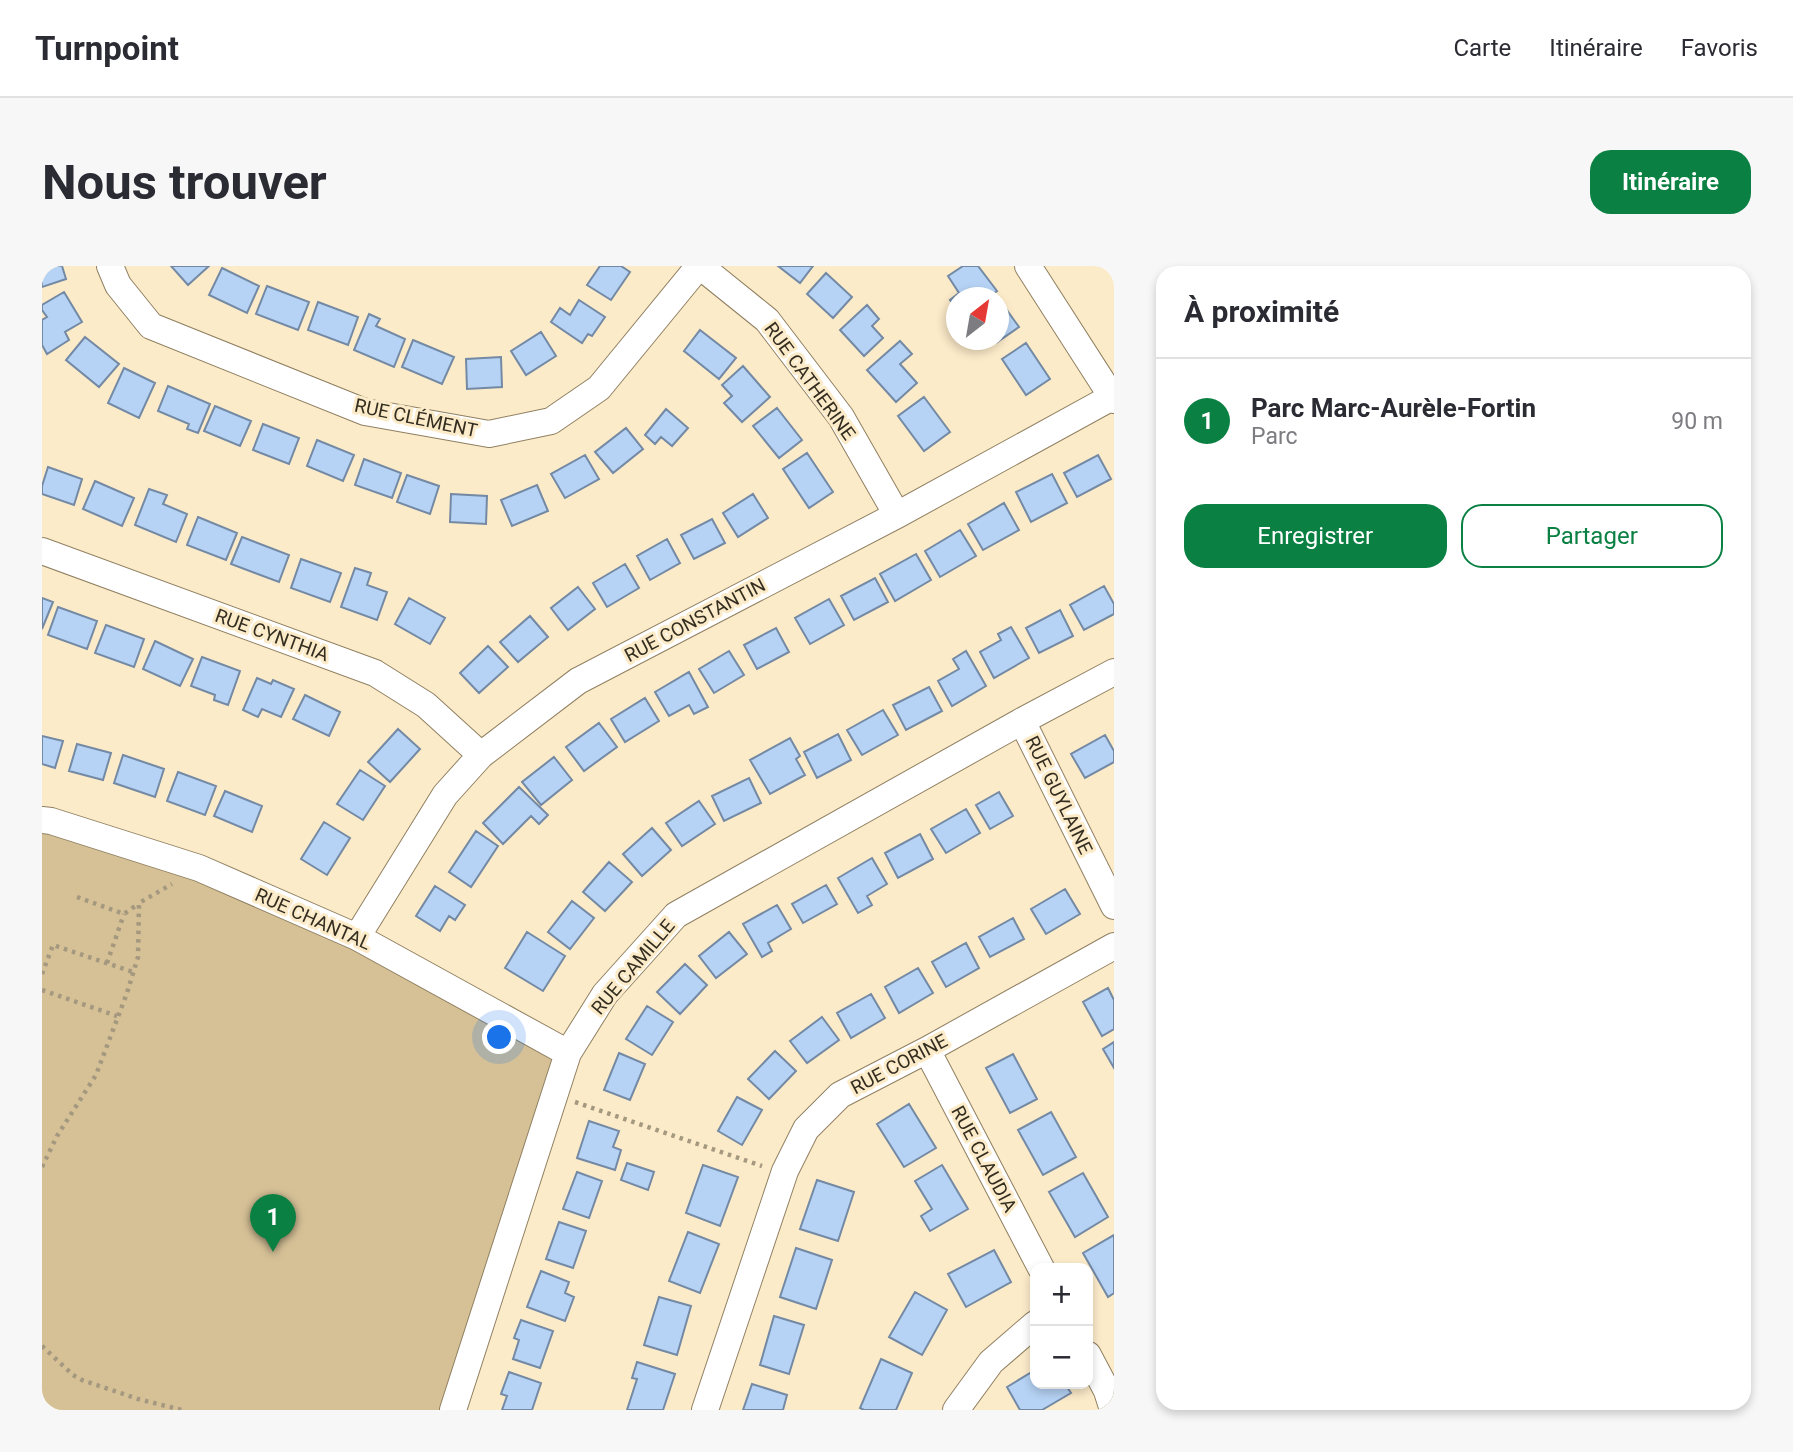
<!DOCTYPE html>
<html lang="fr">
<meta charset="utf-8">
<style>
:root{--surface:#fff;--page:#f7f7f7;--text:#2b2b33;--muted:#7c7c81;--line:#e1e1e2;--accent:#0b8043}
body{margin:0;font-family:Roboto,sans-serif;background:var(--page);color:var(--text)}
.controls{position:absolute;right:21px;bottom:21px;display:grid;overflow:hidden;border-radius:14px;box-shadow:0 4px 10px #0003}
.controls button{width:63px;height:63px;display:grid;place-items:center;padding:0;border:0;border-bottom:2px solid var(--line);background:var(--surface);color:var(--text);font:35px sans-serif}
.compass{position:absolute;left:904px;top:21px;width:63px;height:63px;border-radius:50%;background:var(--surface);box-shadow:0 4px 10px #0003;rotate:31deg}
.you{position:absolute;left:458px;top:772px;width:24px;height:24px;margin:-18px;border:5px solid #fff;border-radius:50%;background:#1a73e8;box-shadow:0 0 0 10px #1a73e833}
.badge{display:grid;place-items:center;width:46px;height:46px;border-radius:50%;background:var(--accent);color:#fff;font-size:23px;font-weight:700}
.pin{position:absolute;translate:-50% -58px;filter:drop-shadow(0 2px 4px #0008)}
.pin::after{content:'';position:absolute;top:37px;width:24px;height:21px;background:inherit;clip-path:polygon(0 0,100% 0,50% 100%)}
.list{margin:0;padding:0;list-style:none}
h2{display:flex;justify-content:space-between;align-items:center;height:91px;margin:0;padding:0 28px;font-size:30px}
h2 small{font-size:23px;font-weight:400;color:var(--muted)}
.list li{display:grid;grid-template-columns:46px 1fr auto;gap:21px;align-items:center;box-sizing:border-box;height:126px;padding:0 28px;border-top:2px solid var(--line)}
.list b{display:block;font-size:26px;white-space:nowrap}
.list p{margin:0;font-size:23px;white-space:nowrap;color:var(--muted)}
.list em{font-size:23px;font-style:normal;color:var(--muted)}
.actions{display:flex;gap:14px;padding:21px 28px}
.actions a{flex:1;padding:16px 0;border:2px solid var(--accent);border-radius:21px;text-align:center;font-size:24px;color:var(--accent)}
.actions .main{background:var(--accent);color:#fff}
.map{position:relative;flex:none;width:1072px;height:1144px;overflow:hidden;border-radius:21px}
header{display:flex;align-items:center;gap:42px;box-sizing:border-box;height:98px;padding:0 35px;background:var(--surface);border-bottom:2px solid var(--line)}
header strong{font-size:33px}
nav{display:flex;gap:38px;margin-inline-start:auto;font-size:24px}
.intro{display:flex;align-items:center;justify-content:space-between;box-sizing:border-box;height:168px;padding:0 42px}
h1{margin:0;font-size:49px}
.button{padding:18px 32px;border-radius:21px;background:var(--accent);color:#fff;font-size:24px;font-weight:700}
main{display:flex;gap:42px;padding:0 42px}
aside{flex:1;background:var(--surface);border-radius:21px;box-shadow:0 4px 10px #0003}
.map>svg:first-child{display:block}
</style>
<header>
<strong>Turnpoint</strong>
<nav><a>Carte</a><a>Itinéraire</a><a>Favoris</a></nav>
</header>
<div class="intro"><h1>Nous trouver</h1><a class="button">Itinéraire</a></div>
<main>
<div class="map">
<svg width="1072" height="1144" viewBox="0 0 1072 1144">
<rect width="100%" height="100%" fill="#fcebc9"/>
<path fill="#d6c197" d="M 0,554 L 157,602 L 526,787 L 411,1144 L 0,1144 Z"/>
<path fill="#b6d3f5" stroke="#7389a4" stroke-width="2" d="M 0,0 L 20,0 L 24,13 L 0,21 Z
M 129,0 L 167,0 L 146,19 Z
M 558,0 L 579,0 L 588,6 L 569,34 L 545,19 Z
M 736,0 L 771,0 L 758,17 Z
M 921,0 L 936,0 L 955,25 L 946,32 L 915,32 L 915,43 L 908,34 L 917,27 L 906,10 Z
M 180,2 L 217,20 L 205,47 L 167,29 Z
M 784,7 L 810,31 L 791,52 L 765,28 Z
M 225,20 L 267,36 L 256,64 L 214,48 Z
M 22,26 L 40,56 L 23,66 L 27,74 L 5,88 L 0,79 L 0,54 L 5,51 L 0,44 L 0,39 Z
M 957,33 L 977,61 L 954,77 L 951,74 L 957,74 Z
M 537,34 L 563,51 L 550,70 L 546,68 L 540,77 L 509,56 L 518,42 L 528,49 Z
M 276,36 L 316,51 L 306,79 L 266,64 Z
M 825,39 L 837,53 L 830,60 L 841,72 L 822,90 L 798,64 Z
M 327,48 L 338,53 L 334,60 L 363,73 L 352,101 L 312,84 Z
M 658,64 L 694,92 L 677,113 L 642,85 Z
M 499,66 L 514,90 L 484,109 L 469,85 Z
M 43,71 L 77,98 L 57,121 L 24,94 Z
M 371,74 L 412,91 L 400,118 L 360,101 Z
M 858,75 L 870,88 L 858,98 L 875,117 L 854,136 L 825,104 Z
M 984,77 L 1008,113 L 984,129 L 960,93 Z
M 459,91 L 460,121 L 425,123 L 424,93 Z
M 701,100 L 728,131 L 700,156 L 682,137 L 690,130 L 680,119 Z
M 82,102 L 113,117 L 97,152 L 66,137 Z
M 126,120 L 168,138 L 156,167 L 145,163 L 147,158 L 116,145 Z
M 882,131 L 908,166 L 882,185 L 856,150 Z
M 173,140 L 209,155 L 198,180 L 162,165 Z
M 735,142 L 760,174 L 737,192 L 711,160 Z
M 624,143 L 646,162 L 630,180 L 619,171 L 613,178 L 603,169 Z
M 221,158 L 257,172 L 247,198 L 211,184 Z
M 584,162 L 601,183 L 571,207 L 553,186 Z
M 275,174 L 312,189 L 301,215 L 265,200 Z
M 765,187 L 791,226 L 767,242 L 741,203 Z
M 543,189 L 557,213 L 523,232 L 509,208 Z
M 1056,189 L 1069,213 L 1035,231 L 1022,207 Z
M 322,193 L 359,207 L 350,232 L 313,219 Z
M 6,201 L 40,213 L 32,239 L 0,228 L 0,220 Z
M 1010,208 L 1025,237 L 989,256 L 974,226 Z
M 365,209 L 397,220 L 388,248 L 355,236 Z
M 53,215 L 92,232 L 80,260 L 41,243 Z
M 495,219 L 506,245 L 470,260 L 459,234 Z
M 107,223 L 125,229 L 121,238 L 145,248 L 134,276 L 93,259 Z
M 409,228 L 445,230 L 444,258 L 408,256 Z
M 711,228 L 726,252 L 696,271 L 681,247 Z
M 962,237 L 977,264 L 941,284 L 926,258 Z
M 156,251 L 195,267 L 184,294 L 145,279 Z
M 670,253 L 683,277 L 652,293 L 639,269 Z
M 918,264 L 934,290 L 898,311 L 883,285 Z
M 200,271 L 247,289 L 237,316 L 189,298 Z
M 625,273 L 638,297 L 608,314 L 595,290 Z
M 874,288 L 889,314 L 853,335 L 838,308 Z
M 259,293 L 299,307 L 288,336 L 249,322 Z
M 583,298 L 597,322 L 565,341 L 551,317 Z
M 313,302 L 329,307 L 325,319 L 345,326 L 335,354 L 299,341 Z
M 833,312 L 846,336 L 812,354 L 799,330 Z
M 1062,320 L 1072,338 L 1072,348 L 1042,364 L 1028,339 Z
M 536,321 L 553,343 L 526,364 L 509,342 Z
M 0,332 L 11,336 L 0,363 Z
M 367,332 L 403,352 L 388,378 L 353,358 Z
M 787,333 L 802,359 L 768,378 L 753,352 Z
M 16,341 L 55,355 L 45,383 L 6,369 Z
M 1018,344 L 1031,370 L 997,387 L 984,362 Z
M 488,350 L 506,371 L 476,396 L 458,376 Z
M 64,359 L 102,373 L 92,401 L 53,387 Z
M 969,361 L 987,392 L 952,412 L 938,386 L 959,374 L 956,368 Z
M 734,362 L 747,386 L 715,403 L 702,379 Z
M 113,375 L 151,393 L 138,420 L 101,403 Z
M 446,380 L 466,401 L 437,427 L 418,407 Z
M 687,385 L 702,409 L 672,427 L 657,403 Z
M 924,385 L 944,420 L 910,440 L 896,415 L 917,403 L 911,393 Z
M 160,391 L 198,405 L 186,439 L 172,434 L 173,429 L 149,420 Z
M 647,406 L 666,441 L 652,448 L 647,439 L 627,450 L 613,426 Z
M 215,412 L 229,418 L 231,414 L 252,423 L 239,451 L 220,443 L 216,451 L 201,444 Z
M 887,421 L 900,445 L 864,464 L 851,439 Z
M 263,429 L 298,446 L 287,470 L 251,453 Z
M 603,432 L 617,455 L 583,476 L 569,453 Z
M 841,444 L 856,469 L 820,489 L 805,464 Z
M 557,457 L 575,481 L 542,505 L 524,481 Z
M 356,463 L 378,483 L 348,516 L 326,496 Z
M 796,468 L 809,494 L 775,512 L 762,486 Z
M 1063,469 L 1072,485 L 1072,496 L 1043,512 L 1029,488 Z
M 0,470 L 21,475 L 13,502 L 0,498 Z
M 748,472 L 758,490 L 754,493 L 763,509 L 728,528 L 708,494 Z
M 35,478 L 69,487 L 61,514 L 27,505 Z
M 81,489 L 122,503 L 113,531 L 72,517 Z
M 512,491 L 530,514 L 499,539 L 480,516 Z
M 318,504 L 343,520 L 321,554 L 295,538 Z
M 136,506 L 174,520 L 163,549 L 125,535 Z
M 707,512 L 719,537 L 682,555 L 670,530 Z
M 477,521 L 506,549 L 497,558 L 489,550 L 461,578 L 441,557 Z
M 183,525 L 220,540 L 210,566 L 172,550 Z
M 957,526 L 971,550 L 948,563 L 934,539 Z
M 657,535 L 673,558 L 640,580 L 624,557 Z
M 924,543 L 938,567 L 904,587 L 889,563 Z
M 282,556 L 308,572 L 285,609 L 259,593 Z
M 610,562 L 629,584 L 600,610 L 581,588 Z
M 434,565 L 456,580 L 429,621 L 407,606 Z
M 878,568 L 891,593 L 856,612 L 843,587 Z
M 830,592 L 845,618 L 825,630 L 830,639 L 816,647 L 796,612 Z
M 567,596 L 590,616 L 563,645 L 541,626 Z
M 784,619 L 795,638 L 761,657 L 750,638 Z
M 393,620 L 423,639 L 413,654 L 407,650 L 398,665 L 374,650 Z
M 1023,623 L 1038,648 L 1004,668 L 989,643 Z
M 530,635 L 552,652 L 528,683 L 506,666 Z
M 735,639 L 749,663 L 726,677 L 730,685 L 720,691 L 701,658 Z
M 971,652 L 982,673 L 948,691 L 937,671 Z
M 485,666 L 523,690 L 501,725 L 463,702 Z
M 687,666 L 705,688 L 674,712 L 657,690 Z
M 924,677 L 937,702 L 904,721 L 890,696 Z
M 643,698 L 665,719 L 638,748 L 615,726 Z
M 876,702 L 891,727 L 857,747 L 843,721 Z
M 1066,722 L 1072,734 L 1072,763 L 1060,770 L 1041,736 Z
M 829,728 L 843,752 L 809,772 L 795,747 Z
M 605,740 L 631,756 L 610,789 L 584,773 Z
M 780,751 L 797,774 L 765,797 L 748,775 Z
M 1072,776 L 1072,802 L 1061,783 Z
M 733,785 L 754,805 L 727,833 L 706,813 Z
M 577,787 L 603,798 L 588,834 L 562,824 Z
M 971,788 L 995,833 L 968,847 L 944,802 Z
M 695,831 L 720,844 L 700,879 L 676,865 Z
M 867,838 L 894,882 L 862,901 L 835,858 Z
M 1009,846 L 1034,891 L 1001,909 L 976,864 Z
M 547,855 L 577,865 L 571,881 L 579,884 L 573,904 L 535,892 Z
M 585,897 L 612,906 L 606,924 L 579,914 Z
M 661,899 L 696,911 L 678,960 L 644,947 Z
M 900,899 L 926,943 L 888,965 L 879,950 L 890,943 L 873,915 Z
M 535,906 L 560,915 L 547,952 L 521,943 Z
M 1041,907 L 1066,951 L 1033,971 L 1007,926 Z
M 775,914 L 812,926 L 796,975 L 758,963 Z
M 517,956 L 544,965 L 531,1002 L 504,993 Z
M 646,966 L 677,978 L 658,1027 L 627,1015 Z
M 1072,969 L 1072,1027 L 1066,1031 L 1041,987 Z
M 754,982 L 790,994 L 774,1043 L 738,1031 Z
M 952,984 L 969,1016 L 924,1041 L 906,1008 Z
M 499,1005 L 527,1016 L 523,1027 L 532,1031 L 523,1055 L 485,1041 Z
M 873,1026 L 905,1044 L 880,1089 L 847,1071 Z
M 617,1031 L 649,1040 L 635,1089 L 602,1079 Z
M 732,1050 L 762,1059 L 747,1108 L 718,1099 Z
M 479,1054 L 511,1065 L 498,1102 L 471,1093 L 477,1074 L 472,1072 Z
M 839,1093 L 870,1107 L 854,1144 L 822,1144 L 818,1142 Z
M 595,1096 L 633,1108 L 621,1144 L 585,1144 L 595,1113 L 590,1112 Z
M 993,1104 L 993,1118 L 1023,1118 L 1029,1127 L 1000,1144 L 978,1144 L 965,1121 Z
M 467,1106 L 499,1117 L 490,1144 L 460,1144 L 465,1130 L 459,1128 Z
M 710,1118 L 745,1129 L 741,1144 L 701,1144 Z"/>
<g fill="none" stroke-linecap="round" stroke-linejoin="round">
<defs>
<path id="minor" d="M 68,0 L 76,19 L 109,60 L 323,146 L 447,168 L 509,155 L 557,122 L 657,0
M 658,0 L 725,54 L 799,151 L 855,249
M 986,0 L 1072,134
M 0,285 L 333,407 L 384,439 L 439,489
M 980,455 L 1072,640
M 0,554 L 9,555 L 157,602 L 315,671 L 526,787
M 315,671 L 403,529 L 439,489 L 536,415 L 855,249 L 1072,130
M 885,784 L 999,1002
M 1046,1089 L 1065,1125 L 1071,1144
M 411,1144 L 526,787 L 563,728 L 634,649 L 980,455 L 1072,406
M 663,1144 L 743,905 L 764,863 L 798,829 L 885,784 L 1072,680
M 914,1144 L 949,1096 L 993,1058"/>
</defs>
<use href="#minor" stroke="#908062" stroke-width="28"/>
<path stroke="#a4987f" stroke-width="4.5" stroke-dasharray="3.5 5" stroke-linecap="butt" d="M 35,631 L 82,648 L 96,638
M 65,697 L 82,648
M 0,708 L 11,679 L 91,706
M 0,724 L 75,750
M 533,836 L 720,900
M 0,901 L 15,870 L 54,809 L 85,727 L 96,691 L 97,637 L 130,618
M 0,1080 L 31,1109 L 40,1114 L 96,1133 L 140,1144"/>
<use href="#minor" stroke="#fff" stroke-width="26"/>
</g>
<g text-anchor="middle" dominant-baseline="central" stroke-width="6" stroke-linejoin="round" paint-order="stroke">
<g font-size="19" fill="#342e21" stroke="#fcebc9">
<text transform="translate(768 115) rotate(54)">RUE CATHERINE</text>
<text transform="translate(374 152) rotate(12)">RUE CLÉMENT</text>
<text transform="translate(653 354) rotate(-28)">RUE CONSTANTIN</text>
<text transform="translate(230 369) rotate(20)">RUE CYNTHIA</text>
<text transform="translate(1017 529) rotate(64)">RUE GUYLAINE</text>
<text transform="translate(271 653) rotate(24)">RUE CHANTAL</text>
<text transform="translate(591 701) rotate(-50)">RUE CAMILLE</text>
<text transform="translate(857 798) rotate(-28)">RUE CORINE</text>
<text transform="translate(942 893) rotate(62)">RUE CLAUDIA</text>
</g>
</g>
</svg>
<div class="controls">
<button>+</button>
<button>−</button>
</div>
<svg class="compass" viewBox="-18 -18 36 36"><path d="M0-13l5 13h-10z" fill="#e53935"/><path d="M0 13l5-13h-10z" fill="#7c7c81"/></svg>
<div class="you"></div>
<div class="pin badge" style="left:231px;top:986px">1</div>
</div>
<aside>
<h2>À proximité<small></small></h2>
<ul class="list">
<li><span class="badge">1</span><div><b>Parc Marc-Aurèle-Fortin</b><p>Parc</p></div><em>90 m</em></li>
</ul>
<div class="actions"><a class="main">Enregistrer</a><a>Partager</a></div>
</aside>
</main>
